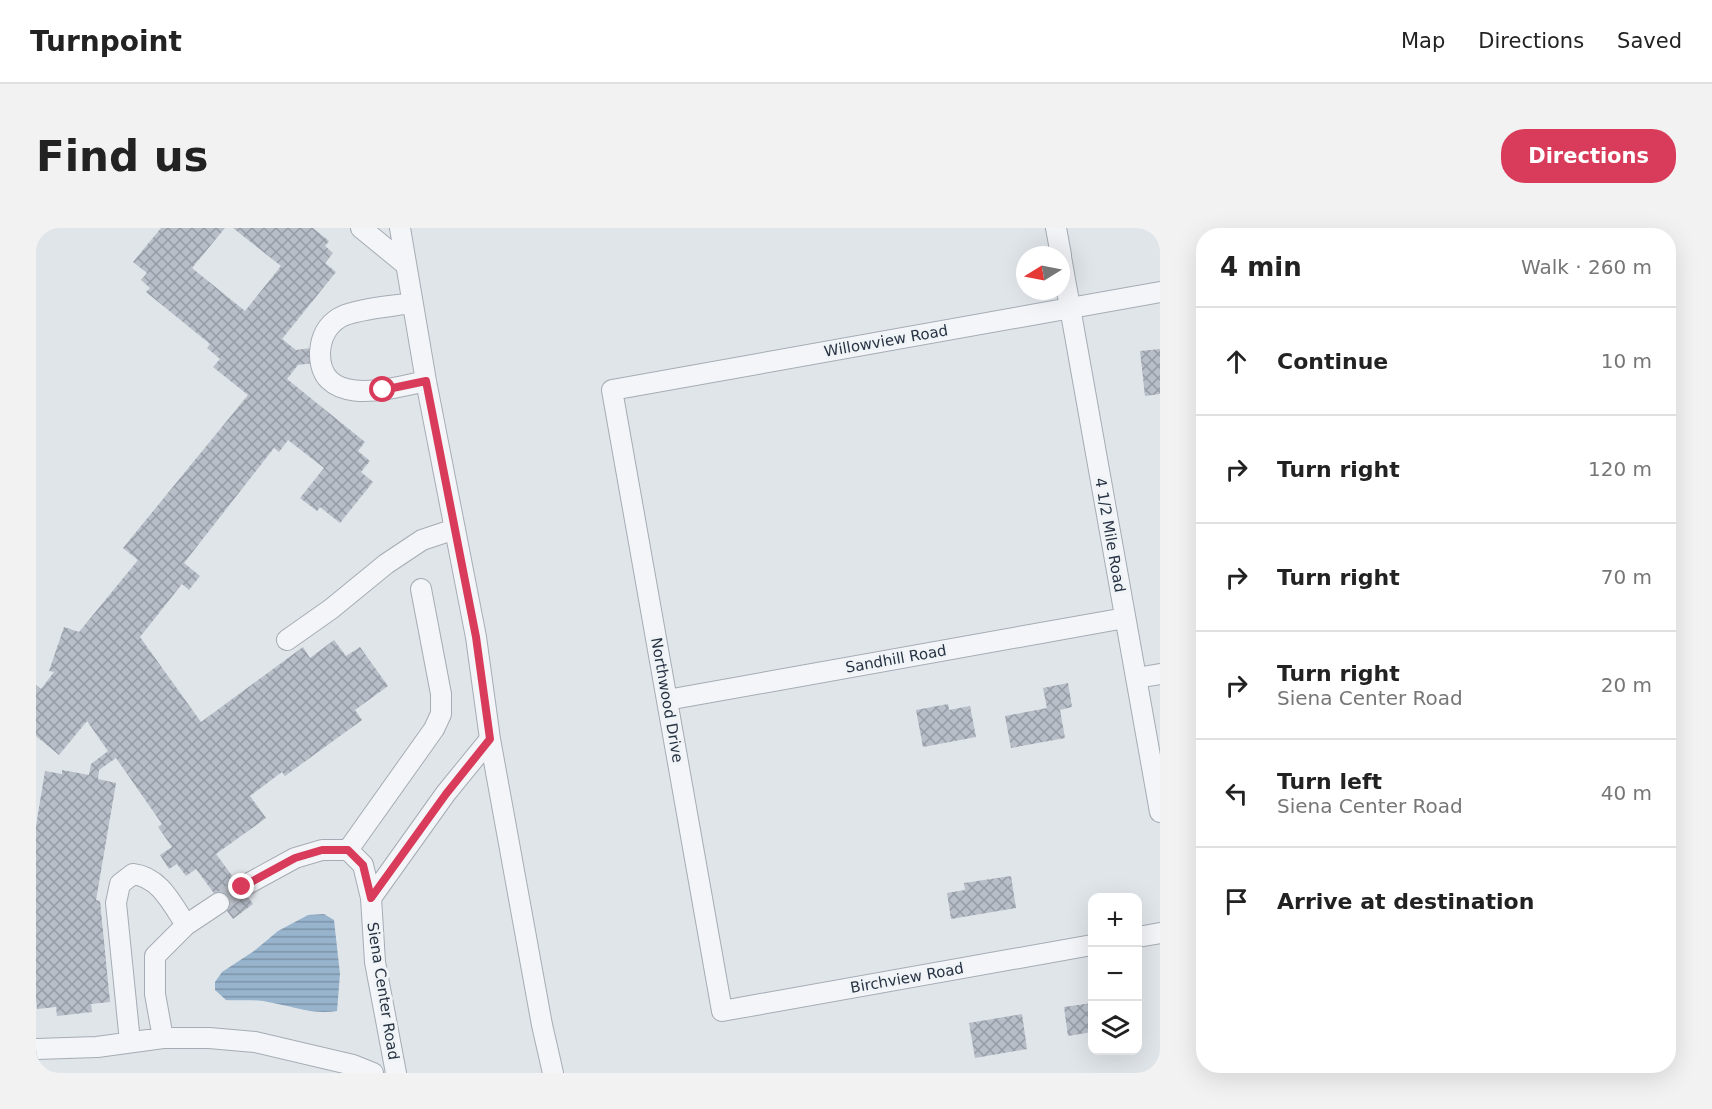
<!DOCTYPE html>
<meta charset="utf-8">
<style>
:root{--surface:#fff;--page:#f2f2f2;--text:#222;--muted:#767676;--line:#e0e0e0;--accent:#d93c5b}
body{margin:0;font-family:"DejaVu Sans",sans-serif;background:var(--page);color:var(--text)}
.controls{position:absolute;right:18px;bottom:18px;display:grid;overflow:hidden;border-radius:12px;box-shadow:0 6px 24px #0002}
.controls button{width:54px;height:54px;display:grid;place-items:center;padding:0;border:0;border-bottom:2px solid var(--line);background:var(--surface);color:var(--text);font:30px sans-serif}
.compass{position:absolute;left:980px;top:18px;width:54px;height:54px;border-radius:50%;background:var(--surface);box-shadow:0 6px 24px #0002;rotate:260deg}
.stop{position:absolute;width:18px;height:18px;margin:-14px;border:4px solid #d93c5b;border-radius:50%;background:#fff}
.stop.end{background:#d93c5b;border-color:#fff;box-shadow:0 2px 6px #0008}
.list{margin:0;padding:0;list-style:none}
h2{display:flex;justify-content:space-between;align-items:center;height:78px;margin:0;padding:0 24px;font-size:26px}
h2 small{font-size:20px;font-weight:400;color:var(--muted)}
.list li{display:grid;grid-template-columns:39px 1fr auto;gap:18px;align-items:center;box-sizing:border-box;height:108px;padding:0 24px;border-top:2px solid var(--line)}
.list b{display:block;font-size:22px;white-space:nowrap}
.list p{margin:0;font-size:20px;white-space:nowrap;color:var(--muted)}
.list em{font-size:20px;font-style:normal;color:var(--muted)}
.icon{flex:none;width:33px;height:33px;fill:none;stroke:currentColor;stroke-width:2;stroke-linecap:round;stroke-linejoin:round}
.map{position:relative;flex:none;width:1124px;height:845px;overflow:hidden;border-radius:24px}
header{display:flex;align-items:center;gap:36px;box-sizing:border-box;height:84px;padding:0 30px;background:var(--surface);border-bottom:2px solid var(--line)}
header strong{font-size:28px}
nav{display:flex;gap:33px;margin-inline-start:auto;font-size:21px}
.intro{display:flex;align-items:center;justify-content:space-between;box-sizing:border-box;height:144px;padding:0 36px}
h1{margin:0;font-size:42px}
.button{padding:15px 27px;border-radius:24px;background:var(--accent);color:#fff;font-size:21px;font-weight:700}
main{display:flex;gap:36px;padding:0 36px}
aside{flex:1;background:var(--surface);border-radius:24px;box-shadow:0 6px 24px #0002}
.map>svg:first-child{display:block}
</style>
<header>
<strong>Turnpoint</strong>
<nav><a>Map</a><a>Directions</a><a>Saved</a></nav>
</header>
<div class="intro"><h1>Find us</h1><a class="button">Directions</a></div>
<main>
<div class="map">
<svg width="1124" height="845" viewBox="0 0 1124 845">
<defs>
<pattern id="water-rules" width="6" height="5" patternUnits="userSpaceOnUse" patternTransform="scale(1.5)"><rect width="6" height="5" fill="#98b4cd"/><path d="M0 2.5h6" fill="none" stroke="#7c93a8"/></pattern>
<pattern id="building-cross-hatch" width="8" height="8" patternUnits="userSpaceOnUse" patternTransform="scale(1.5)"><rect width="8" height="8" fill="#b7bec8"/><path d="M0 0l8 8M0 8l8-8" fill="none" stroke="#959ba4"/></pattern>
</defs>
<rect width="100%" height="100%" fill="#e0e5ea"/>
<path fill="url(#water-rules)" d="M 288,686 L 298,692 L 304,746 L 301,783 C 277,787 256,778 232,774 C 219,771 203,773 190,772 L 179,762 L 179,754 L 186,744 L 218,723 L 242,703 L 272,687 Z"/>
<path fill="url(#building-cross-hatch)" d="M 125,0 L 189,0 L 156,40 L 209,83 L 245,38 L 197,0 L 277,0 L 293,13 L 289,18 L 297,25 L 289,35 L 300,44 L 246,111 L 260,122 L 275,120 L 277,135 L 262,137 L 251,151 L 329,214 L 322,223 L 334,233 L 325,244 L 337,254 L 304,295 L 284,279 L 281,283 L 264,270 L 288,240 L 252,212 L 243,224 L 238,220 L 148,335 L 164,348 L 153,362 L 146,356 L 104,409 L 165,494 L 267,419 L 274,430 L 298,412 L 310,428 L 324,419 L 352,458 L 319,482 L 326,492 L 249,548 L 246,544 L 214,568 L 230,590 L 180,626 L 217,676 L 197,691 L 160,641 L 150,648 L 141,636 L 133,641 L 124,627 L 136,619 L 122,599 L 126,596 L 80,530 L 63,542 L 62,551 L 80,555 L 60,672 L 64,673 L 74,774 L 55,776 L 56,784 L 21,788 L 20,779 L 1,781 L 0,772 L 0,598 L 9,543 L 26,546 L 26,542 L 53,547 L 55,536 L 72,523 L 51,493 L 23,527 L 0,508 L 0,457 L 5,461 L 18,444 L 13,443 L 28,399 L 43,404 L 102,332 L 87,320 L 212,167 L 177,139 L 184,131 L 171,120 L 174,116 L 110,64 L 114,60 L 105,52 L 111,45 L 97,34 Z
M 1124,121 L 1124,166 L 1109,168 L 1104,123 Z
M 1032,455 L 1036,479 L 1024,482 L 1029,510 L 975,520 L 969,488 L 1011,480 L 1007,460 Z
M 912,476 L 913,482 L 934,478 L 940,509 L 887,519 L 880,482 Z
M 975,648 L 980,680 L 915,691 L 911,665 L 929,662 L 928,655 Z
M 1056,775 L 1056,804 L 1032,808 L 1028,779 Z
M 986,786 L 991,821 L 939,830 L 933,795 Z"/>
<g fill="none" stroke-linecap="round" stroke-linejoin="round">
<path stroke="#bbc1c9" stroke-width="20" stroke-dasharray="20 10" stroke-linecap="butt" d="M 183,675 L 206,659"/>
<defs>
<path id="minor" d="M 325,0 L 369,36
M 364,0 L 390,153 L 440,409 L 454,511 L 506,797 L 517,845
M 1020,0 L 1025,27
M 1025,29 L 1124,584
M 376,75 C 358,78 317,81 303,90 C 290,98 285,110 284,124 C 283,182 357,160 390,153
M 251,412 L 295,381 L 350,336 L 386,312 L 419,301
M 1100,450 L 1124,446
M 631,472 L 1089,390
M 312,622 L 398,501 L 405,486 L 405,466 L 385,361
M 206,659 L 259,630 L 286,622 L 312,622 L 327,637 L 335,670 L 339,734 L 360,845
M 335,670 L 410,565 L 454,511
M 1102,709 L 1124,705
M 1056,717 L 686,783 L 576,162 L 1124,64
M 127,810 L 119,766 L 119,728 L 150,697 L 183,675
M 94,814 L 80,675 L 84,656 L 97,646 C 124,649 136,676 150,697
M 0,821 L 61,819 L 127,810 L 173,810 L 219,814 L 317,837 L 337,845"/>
</defs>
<use href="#minor" stroke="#a5acb5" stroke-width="22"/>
<use href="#minor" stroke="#f3f5f8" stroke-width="20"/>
</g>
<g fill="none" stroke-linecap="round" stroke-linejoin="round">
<path stroke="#d93c5b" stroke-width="8" d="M 206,659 L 259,630 L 286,622 L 312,622 L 327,637 L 335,670 L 410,566 L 454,511 L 440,409 L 390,153 L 347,162"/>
</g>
<g text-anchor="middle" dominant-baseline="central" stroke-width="6" stroke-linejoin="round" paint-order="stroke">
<g font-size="15" fill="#273343" stroke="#f0f4f7">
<text transform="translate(850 113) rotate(-10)">Willowview Road</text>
<text transform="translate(1074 307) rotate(80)">4 1/2 Mile Road</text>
<text transform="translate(860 431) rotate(-10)">Sandhill Road</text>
<text transform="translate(631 472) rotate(80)">Northwood Drive</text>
<text transform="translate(871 750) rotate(-10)">Birchview Road</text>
<text transform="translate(347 763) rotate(81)">Siena Center Road</text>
</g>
</g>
</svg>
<div class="controls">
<button>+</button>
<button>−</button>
<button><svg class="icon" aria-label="layers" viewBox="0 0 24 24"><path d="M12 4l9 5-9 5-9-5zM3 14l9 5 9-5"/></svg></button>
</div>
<svg class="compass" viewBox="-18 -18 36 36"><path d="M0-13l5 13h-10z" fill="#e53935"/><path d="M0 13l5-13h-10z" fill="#767676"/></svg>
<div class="stop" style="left:347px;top:162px"></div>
<div class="stop end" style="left:206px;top:659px"></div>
</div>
<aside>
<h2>4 min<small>Walk · 260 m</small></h2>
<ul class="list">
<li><svg class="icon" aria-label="ahead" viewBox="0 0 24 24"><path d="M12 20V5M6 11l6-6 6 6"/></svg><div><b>Continue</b></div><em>10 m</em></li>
<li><svg class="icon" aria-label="right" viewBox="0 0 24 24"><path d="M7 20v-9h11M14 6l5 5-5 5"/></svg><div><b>Turn right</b></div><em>120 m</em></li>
<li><svg class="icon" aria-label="right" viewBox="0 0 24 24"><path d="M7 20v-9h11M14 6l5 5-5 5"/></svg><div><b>Turn right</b></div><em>70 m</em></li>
<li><svg class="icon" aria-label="right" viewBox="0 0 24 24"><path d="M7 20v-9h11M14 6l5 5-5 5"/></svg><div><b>Turn right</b><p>Siena Center Road</p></div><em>20 m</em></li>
<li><svg class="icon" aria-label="left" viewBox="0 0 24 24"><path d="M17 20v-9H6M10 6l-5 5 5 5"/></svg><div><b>Turn left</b><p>Siena Center Road</p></div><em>40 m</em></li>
<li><svg class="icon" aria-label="arrive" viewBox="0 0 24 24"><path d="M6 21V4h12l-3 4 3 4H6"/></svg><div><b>Arrive at destination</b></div></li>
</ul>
</aside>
</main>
